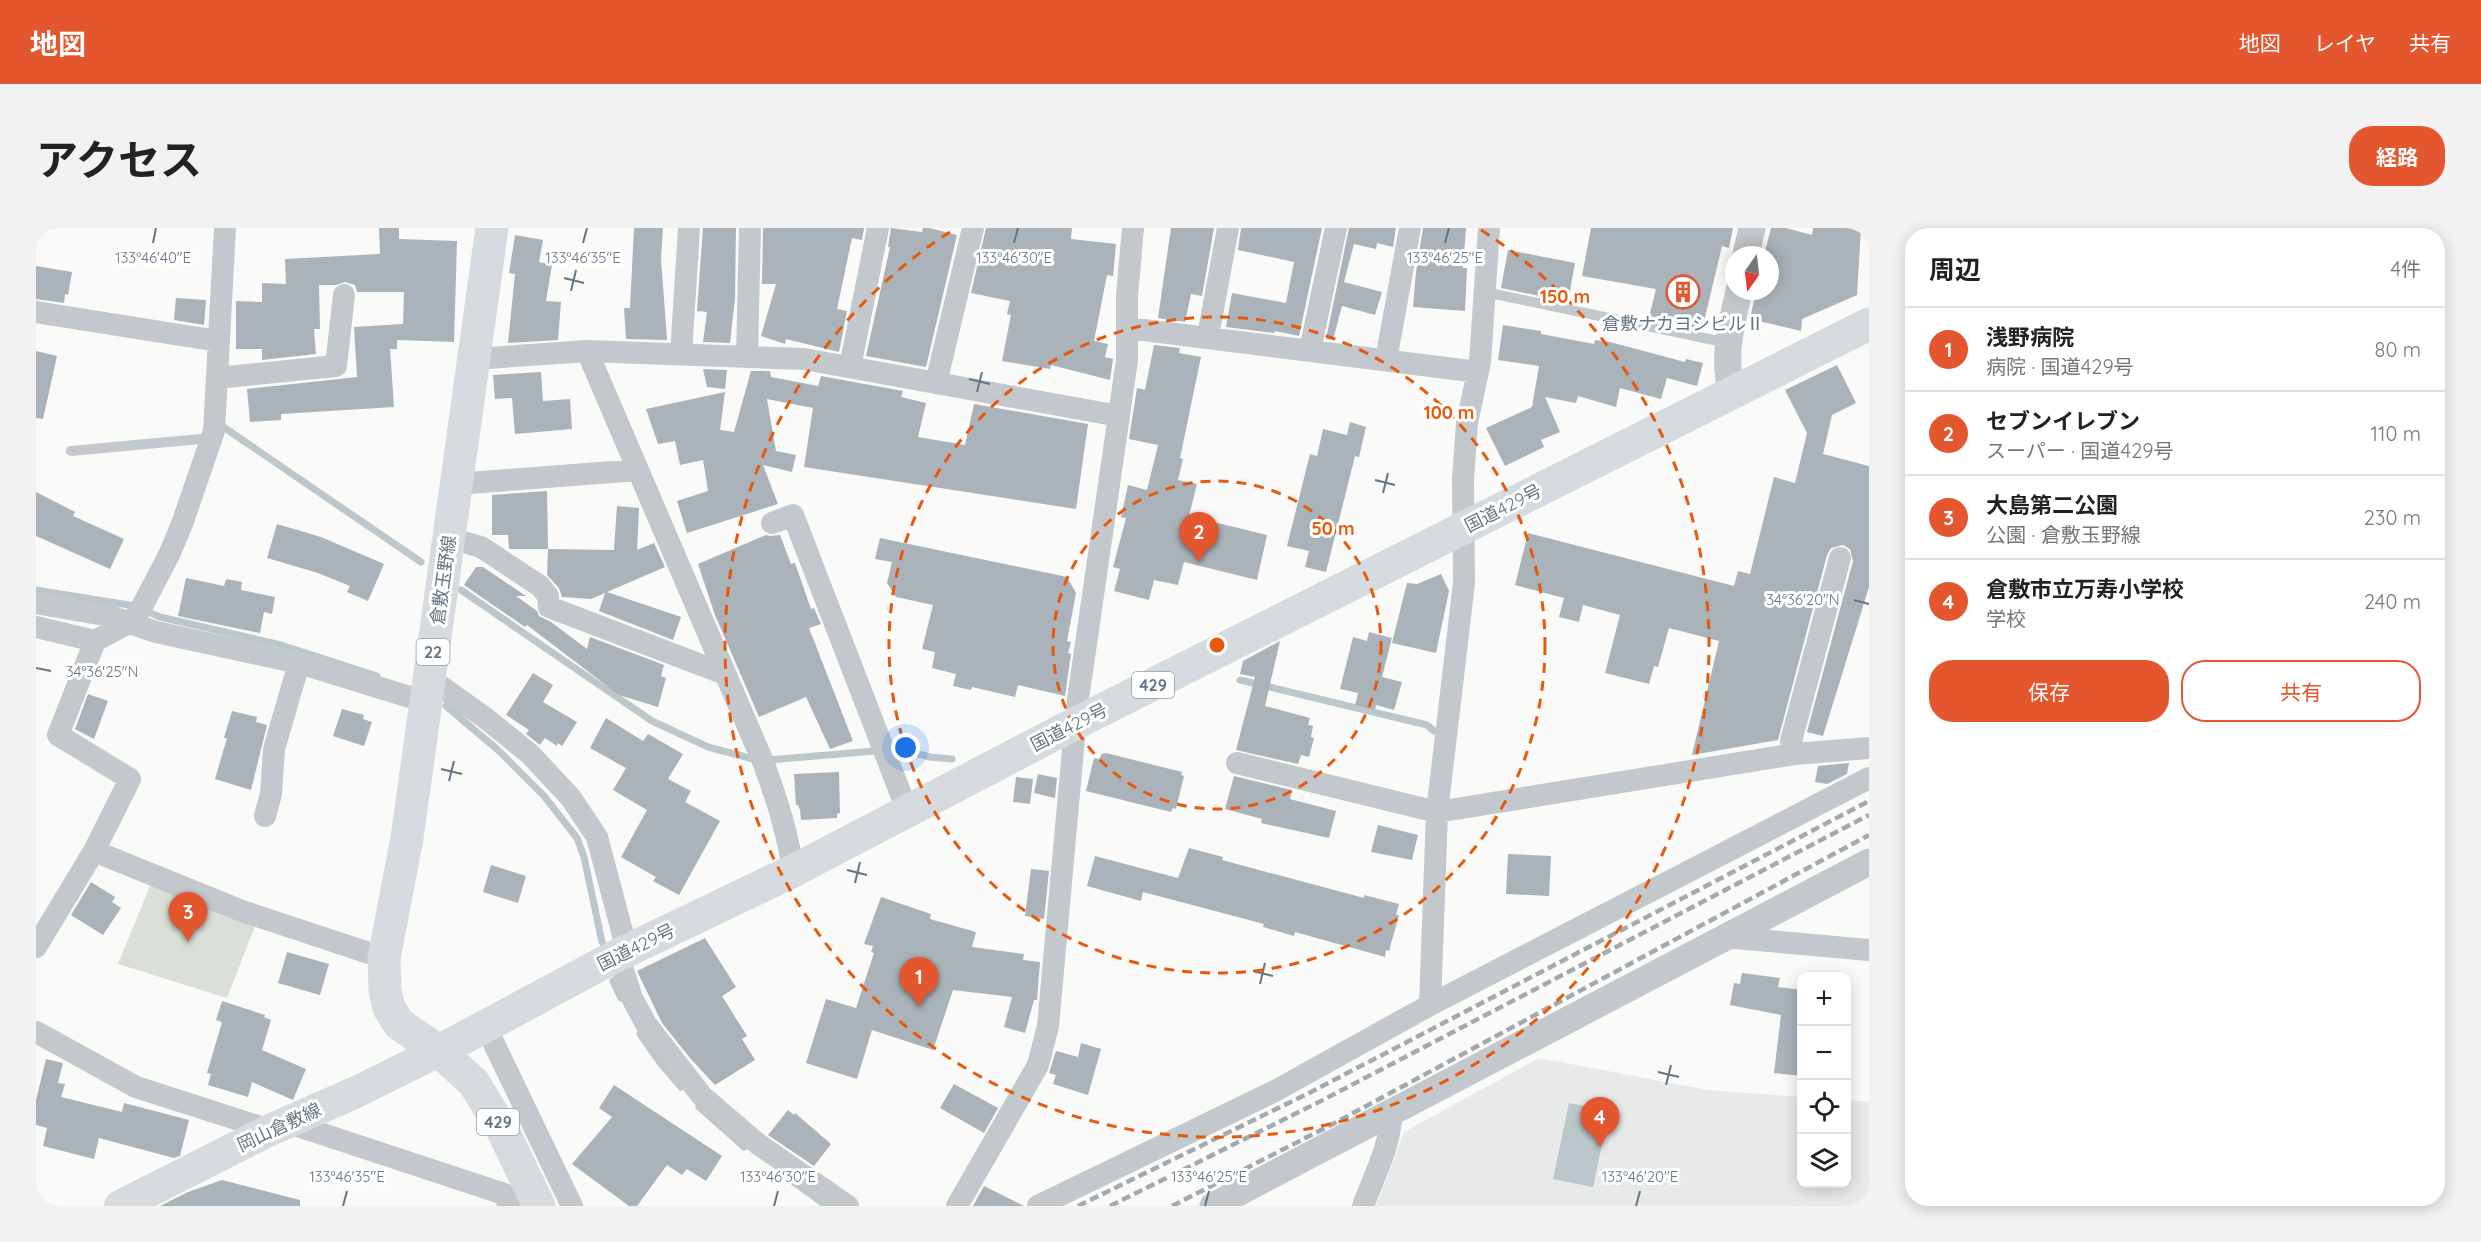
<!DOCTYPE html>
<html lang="ja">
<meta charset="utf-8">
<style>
:root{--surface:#fff;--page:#f2f2f2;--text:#222;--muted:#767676;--line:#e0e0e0;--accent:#e4572e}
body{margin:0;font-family:Quicksand,"Noto Sans JP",sans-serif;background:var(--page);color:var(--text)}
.controls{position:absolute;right:18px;bottom:18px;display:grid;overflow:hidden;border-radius:12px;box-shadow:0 3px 15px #0003}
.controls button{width:54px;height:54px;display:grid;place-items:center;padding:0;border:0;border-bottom:2px solid var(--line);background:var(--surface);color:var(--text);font:30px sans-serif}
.compass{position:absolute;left:1689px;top:18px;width:54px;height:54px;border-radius:50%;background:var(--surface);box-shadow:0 3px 15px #0003;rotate:194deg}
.you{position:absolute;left:870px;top:520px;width:21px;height:21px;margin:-15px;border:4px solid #fff;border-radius:50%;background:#1a73e8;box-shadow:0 0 0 9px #1a73e833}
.badge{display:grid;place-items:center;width:39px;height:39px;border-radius:50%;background:var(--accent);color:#fff;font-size:20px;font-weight:700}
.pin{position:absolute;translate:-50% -50px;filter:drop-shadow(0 2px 3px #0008)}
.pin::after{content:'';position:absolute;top:32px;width:21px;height:18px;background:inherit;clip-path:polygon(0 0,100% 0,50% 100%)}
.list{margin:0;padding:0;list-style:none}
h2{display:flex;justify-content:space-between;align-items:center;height:78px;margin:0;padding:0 24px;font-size:26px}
h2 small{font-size:20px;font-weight:400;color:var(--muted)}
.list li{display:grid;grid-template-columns:39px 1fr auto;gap:18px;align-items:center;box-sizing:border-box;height:84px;padding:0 24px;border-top:2px solid var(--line)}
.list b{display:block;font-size:22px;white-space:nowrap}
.list p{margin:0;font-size:20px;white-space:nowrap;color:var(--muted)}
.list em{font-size:20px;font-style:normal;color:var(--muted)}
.actions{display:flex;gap:12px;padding:18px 24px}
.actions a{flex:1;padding:14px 0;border:2px solid var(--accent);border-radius:24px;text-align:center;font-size:21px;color:var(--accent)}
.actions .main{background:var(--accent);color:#fff}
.icon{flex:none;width:33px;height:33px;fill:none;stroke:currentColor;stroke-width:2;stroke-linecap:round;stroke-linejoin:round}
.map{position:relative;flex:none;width:1833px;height:978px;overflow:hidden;border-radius:24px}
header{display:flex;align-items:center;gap:36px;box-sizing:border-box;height:84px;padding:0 30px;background:var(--accent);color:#fff}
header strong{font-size:28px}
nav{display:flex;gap:33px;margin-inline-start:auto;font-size:21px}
.intro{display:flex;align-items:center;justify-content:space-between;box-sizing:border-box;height:144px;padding:0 36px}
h1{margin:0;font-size:42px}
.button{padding:15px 27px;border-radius:24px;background:var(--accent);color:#fff;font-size:21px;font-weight:700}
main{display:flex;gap:36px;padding:0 36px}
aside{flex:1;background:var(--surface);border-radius:24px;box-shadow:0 3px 15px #0003}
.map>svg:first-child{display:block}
</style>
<header>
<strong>地図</strong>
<nav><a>地図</a><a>レイヤ</a><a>共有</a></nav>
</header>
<div class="intro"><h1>アクセス</h1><a class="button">経路</a></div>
<main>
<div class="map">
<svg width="1833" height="978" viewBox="0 0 1833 978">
<rect width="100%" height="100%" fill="#fafaf8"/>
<path fill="#e8e9e9" d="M 1503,830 L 1672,862 L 1765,869 L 1766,956 L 1810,956 L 1811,872 L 1833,874 L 1833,978 L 1340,978 L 1368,904 Z"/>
<path fill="#dadfd7" d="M 116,653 L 221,693 L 191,770 L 82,736 Z"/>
<path fill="#bbc7cb" d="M 1533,875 L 1573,883 L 1557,959 L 1517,951 Z"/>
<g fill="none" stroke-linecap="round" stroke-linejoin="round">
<path stroke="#bbc7cb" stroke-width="7" d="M 186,196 L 186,198 L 385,334
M 0,362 L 99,378 L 124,389 L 245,417 L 341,448
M 425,362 L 616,493 L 672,519 L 721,532
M 1204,452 L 1391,497 L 1398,503
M 410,478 L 462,522 L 508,568 L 541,610 L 548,629 L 566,714
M 732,532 L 863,521 L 894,529 L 916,531
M 577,753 L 585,770
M 604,806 L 625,836 L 645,859
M 663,879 L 708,919
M 749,948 L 791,978"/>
</g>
<path fill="#aab3b9" d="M 343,0 L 363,0 L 363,11 L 421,13 L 418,114 L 361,112 L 361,121 L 354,121 L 358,179 L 245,186 L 245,192 L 214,194 L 211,161 L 321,149 L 318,99 L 367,96 L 368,64 L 321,64 L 319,57 L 309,54 L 300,57 L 283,57 L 284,101 L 278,101 L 280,126 L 226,132 L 226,121 L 200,121 L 200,73 L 226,74 L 226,55 L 250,56 L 249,31 L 344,26 Z
M 598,0 L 627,0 L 625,31 L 631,112 L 590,111 L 588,80 L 594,80 Z
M 667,0 L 700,0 L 699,70 L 694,115 L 667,114 L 671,84 L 661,83 Z
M 727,0 L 828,0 L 826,12 L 816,10 L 801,81 L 811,83 L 803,124 L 750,111 L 749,116 L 725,108 L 740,56 L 726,56 Z
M 855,0 L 886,4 L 887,0 L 893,0 L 921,7 L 890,139 L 830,128 L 854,19 L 852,19 Z
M 950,0 L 1036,0 L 1035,11 L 1080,16 L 1077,48 L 1071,47 L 1058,113 L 1072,116 L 1069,129 L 1077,131 L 1074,152 L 1015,137 L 1014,141 L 966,133 L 975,87 L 971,86 L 974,73 L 935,65 Z
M 1135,0 L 1178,0 L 1166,68 L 1155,66 L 1149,94 L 1122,90 Z
M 1205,0 L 1286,0 L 1263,108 L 1239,103 L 1238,105 L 1190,99 L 1196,65 L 1250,75 L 1258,34 L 1202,22 Z
M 1313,0 L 1360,0 L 1357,19 L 1341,15 L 1340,21 L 1318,16 L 1308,54 L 1346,64 L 1339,87 L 1306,78 L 1297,112 L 1290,111 Z
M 1387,0 L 1430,0 L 1427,40 L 1431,40 L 1429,83 L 1377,79 L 1380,44 Z
M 1555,0 L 1697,0 L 1693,20 L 1686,18 L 1666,102 L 1613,89 L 1620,61 L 1546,48 Z
M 1735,0 L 1750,0 L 1776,7 L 1777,0 L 1825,0 L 1821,67 L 1766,91 L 1765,103 L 1714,91 L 1720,63 L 1734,63 L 1734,27 L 1728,27 Z
M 479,7 L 507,12 L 503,34 L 516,37 L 510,73 L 525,74 L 522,112 L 472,115 L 479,46 L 473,45 Z
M 1472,22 L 1539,35 L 1532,74 L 1465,60 Z
M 0,38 L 36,44 L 32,67 L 29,66 L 28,75 L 0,71 Z
M 140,70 L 170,72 L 168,97 L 138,92 Z
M 1467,97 L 1505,103 L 1505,106 L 1558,116 L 1559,112 L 1574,114 L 1649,134 L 1650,131 L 1667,135 L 1661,158 L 1631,150 L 1625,171 L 1584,160 L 1580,179 L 1542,168 L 1540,175 L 1509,169 L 1524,204 L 1505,212 L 1508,219 L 1469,238 L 1450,200 L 1496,179 L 1503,138 L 1462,132 Z
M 1118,117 L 1144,120 L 1143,125 L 1165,129 L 1144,230 L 1147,231 L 1142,252 L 1161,256 L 1153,288 L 1231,307 L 1221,352 L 1148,334 L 1142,357 L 1118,352 L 1113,372 L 1078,363 L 1084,341 L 1077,339 L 1090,290 L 1085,289 L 1092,257 L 1111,262 L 1122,217 L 1093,211 L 1101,160 L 1109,162 Z
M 0,123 L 21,128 L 7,191 L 0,190 Z
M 1801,137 L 1820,175 L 1796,187 L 1787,226 L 1833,238 L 1833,359 L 1787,508 L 1771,504 L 1817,333 L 1814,321 L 1807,317 L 1795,320 L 1791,327 L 1742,512 L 1656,527 L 1683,413 L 1633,400 L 1622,439 L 1618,438 L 1613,456 L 1569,445 L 1584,387 L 1547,377 L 1543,394 L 1523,389 L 1528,370 L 1479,357 L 1492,305 L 1698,358 L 1702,343 L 1714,346 L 1738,249 L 1759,255 L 1771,205 L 1749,162 Z
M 667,141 L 691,142 L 689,161 L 671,159 Z
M 715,143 L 734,143 L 735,149 L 782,158 L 785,148 L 867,163 L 865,169 L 890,175 L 882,209 L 929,217 L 938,176 L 1052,196 L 1040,281 L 768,239 L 777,180 L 731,171 L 740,223 L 760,227 L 756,244 L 727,237 L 742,276 L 651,305 L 641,273 L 672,263 L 667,232 L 644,237 L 639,213 L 622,216 L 610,181 L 689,164 L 684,202 L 698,204 Z
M 505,144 L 507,173 L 534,171 L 536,201 L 479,206 L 476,170 L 459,171 L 457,147 Z
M 1314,194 L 1330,199 L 1323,229 L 1319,228 L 1290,344 L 1269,339 L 1273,323 L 1251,318 L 1274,226 L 1281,228 L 1287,201 L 1311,207 Z
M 511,263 L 512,321 L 473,321 L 472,307 L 456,307 L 456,267 Z
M 0,264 L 39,284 L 37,288 L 88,311 L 74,341 L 0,308 Z
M 581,278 L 603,280 L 601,322 L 618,315 L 629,339 L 571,364 L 645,389 L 637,412 L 563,383 L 569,365 L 555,371 L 526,369 L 523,360 L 511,347 L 512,321 L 578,322 Z
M 241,296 L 285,309 L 348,336 L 332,373 L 311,364 L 314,358 L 282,345 L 231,330 Z
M 730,307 L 734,308 L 744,307 L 755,336 L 759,335 L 775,381 L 778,380 L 785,396 L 773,400 L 817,513 L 794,521 L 770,469 L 723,489 L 679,387 L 662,336 Z
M 844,310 L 1031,349 L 1040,365 L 1031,413 L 1035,414 L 1032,425 L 1035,426 L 1029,468 L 982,457 L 979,469 L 936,459 L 935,462 L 917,458 L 920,446 L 896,440 L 899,424 L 886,421 L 897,377 L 860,369 L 851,355 L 856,334 L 839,331 Z
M 440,339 L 447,339 L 490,368 L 480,368 L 501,383 L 503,388 L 515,394 L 551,421 L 554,409 L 628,437 L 625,448 L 630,450 L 622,479 L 583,467 L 491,397 L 489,399 L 428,357 Z
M 1405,346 L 1413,363 L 1400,425 L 1356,415 L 1371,355 L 1381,356 Z
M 150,350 L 188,358 L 190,351 L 206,354 L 205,362 L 239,369 L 236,386 L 228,384 L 224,405 L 142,388 Z
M 1333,404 L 1356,410 L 1346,449 L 1366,454 L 1358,482 L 1340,477 L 1339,482 L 1319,477 L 1322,465 L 1304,461 L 1317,409 L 1331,413 Z
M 1244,413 L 1229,478 L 1274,490 L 1272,497 L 1277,498 L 1275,509 L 1278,510 L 1273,529 L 1265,527 L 1262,536 L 1200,522 L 1219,449 L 1204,446 L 1207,433 Z
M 497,445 L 517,457 L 507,474 L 541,494 L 526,518 L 522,515 L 521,518 L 509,510 L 504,517 L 490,506 L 493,502 L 470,487 Z
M 52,466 L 72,473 L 58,511 L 39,501 Z
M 306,481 L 328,487 L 327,491 L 336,494 L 328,518 L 297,508 Z
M 196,483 L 221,489 L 220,494 L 231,497 L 215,562 L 179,551 L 191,510 L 188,510 Z
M 570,490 L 607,513 L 612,506 L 647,526 L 632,551 L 655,563 L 649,574 L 684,593 L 643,667 L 617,653 L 620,649 L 585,629 L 611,582 L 577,562 L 590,540 L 554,520 Z
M 1070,525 L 1146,544 L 1145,547 L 1148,548 L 1140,581 L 1137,580 L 1135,584 L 1050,563 L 1058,530 L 1063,531 L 1066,526 Z
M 1813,535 L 1811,546 L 1791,556 L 1779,554 L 1782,538 Z
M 803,544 L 804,585 L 801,586 L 801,590 L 765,592 L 764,582 L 762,577 L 760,577 L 758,546 Z
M 1002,546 L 1021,550 L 1019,570 L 998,565 Z
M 1198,548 L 1256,562 L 1254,571 L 1300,583 L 1293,610 L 1225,595 L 1226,591 L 1189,581 Z
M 980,549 L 997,551 L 994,576 L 977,574 Z
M 1342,597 L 1382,607 L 1376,632 L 1335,624 Z
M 1153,620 L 1187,629 L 1186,632 L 1328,670 L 1328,667 L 1363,676 L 1360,687 L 1363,687 L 1353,723 L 1350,722 L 1349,729 L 1259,704 L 1258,708 L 1227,699 L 1228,696 L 1107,664 L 1105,673 L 1051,658 L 1059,628 L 1142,650 Z
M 1472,626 L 1515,628 L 1513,668 L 1470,666 Z
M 455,637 L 490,648 L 482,675 L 447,664 Z
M 995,641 L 1013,643 L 1008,691 L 989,688 Z
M 55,654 L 79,669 L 76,674 L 85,680 L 67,707 L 35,687 Z
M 845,669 L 895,686 L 894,691 L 940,704 L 936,719 L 988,726 L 987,732 L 1004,734 L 1001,772 L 998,772 L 989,805 L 968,799 L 976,769 L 917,762 L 897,822 L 836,802 L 821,851 L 770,835 L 790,771 L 820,780 L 838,725 L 835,724 L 837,718 L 828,716 Z
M 669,710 L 700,759 L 686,768 L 711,808 L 706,811 L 719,832 L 679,857 L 654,830 L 626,795 L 601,743 Z
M 251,724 L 293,736 L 284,767 L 242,755 Z
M 1706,745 L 1744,750 L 1742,759 L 1766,762 L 1766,848 L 1738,845 L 1745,787 L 1694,777 L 1698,755 L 1704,756 Z
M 186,773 L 229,787 L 228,789 L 235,792 L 226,822 L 270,841 L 257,872 L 216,854 L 212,869 L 172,857 L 175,846 L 171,845 L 186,794 L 180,792 Z
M 1045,815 L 1065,821 L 1052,867 L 1017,856 L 1020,847 L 1013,845 L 1020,823 L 1042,829 Z
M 10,831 L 27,835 L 22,855 L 29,856 L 25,869 L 86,884 L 88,875 L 153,892 L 144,928 L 138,930 L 63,910 L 58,931 L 7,918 L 11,900 L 0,897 L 0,872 Z
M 918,856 L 962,880 L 948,905 L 904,880 Z
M 578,857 L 686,928 L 670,953 L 651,941 L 646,947 L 631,937 L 601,978 L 593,978 L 536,936 L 576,889 L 563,880 Z
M 752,882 L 758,887 L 759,885 L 795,916 L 778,938 L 732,907 Z
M 186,952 L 264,972 L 264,978 L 124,978 L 152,964 Z
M 948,958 L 988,978 L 937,978 Z"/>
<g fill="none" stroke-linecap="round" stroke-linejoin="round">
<path stroke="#c3c8cc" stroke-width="10" d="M 1449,64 L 1692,115
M 35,223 L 175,210"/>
<path stroke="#c3c8cc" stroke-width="22" d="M 0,84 L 182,113
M 1092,100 L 1442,144
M 1172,108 L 1192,0
M 1274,122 L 1300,0
M 551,123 L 728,536 C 741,572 752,606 757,643
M 645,126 L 653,0
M 711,129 L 714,0
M 438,131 L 551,123 L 768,131 L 1083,188
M 1350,132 L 1374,0
M 814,139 L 842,0
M 181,150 L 300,138 L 308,67
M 900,155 L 937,0
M 420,256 L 602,242
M 736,295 L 757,287 L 871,582
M 413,310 L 445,319 L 504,358 L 512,368 L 513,379 L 689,446
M 0,375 L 74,388 L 120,404 L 263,435 L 390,474
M 0,399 L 59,413
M 393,450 L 448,489 L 494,526 L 535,570 L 561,609 L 591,722
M 1759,526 L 1755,513 L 1804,330
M 1201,535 L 1401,584 L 1759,526 L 1833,520
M 229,588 L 235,566 L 238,521 L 263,435
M 58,623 L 206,683 L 348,730
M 1687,709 L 1833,722
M 0,719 L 58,623 L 94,551 L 22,507 L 59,413 L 92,395 L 102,386 L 133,327 L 146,296 L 178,203 L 189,0
M 582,727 L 596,770 L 610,796 L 666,868 L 722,916 L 812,978
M 1394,777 L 1401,584 L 1428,355 L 1427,251 L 1431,195 L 1444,134 L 1453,0
M 449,797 L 536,978
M 0,804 L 100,859 L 234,902
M 250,894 L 468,966 L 473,978
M 921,978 L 1002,837 L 1012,798 L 1041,478 L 1091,132 L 1091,68 L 1097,0
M 1002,978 L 1239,863 L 1394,777 L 1833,550
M 1327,978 C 1339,946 1354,918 1356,884"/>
<path stroke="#c3c8cc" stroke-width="27" d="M 1710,27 L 1716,0
M 1696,165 C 1686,129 1695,99 1703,63
M 1177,978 L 1833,634"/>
<path stroke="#d6dbdf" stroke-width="32" d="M 84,978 L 234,902 L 318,865 L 403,823"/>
<path stroke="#d6dbdf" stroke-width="33" d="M 403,823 L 363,796 L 353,780 L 349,762 L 348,730 L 371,610 L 456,0"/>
<path stroke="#d6dbdf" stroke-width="33" d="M 503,978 L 466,901 L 438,855 L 403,823 L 582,727 L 757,643 L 1040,495 L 1833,96"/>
<path stroke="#a2aab0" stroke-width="4.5" stroke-dasharray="9 4.5" stroke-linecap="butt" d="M 1042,978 L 1275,864 L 1833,573
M 1074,978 L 1281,875 L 1833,587
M 1136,978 L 1295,897 L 1833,607"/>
</g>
<path fill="none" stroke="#657683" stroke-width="2" d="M 117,15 L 120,0M 547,15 L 551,0M 978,15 L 982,0M 1409,15 L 1413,0M 528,50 L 548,55M 535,63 L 540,42M 933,151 L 954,156M 941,164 L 946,144M 1339,252 L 1359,257M 1347,265 L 1352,245M 1818,372 L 1833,376M 0,440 L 15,443M 405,541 L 426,546M 413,553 L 418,533M 811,642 L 831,647M 819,655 L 824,634M 1217,743 L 1237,748M 1224,756 L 1229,735M 1622,844 L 1643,849M 1630,857 L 1635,837M 307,978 L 311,963M 738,978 L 742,963M 1169,978 L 1173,963M 1600,978 L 1604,963"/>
<g fill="none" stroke="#e8590c" stroke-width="3" stroke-dasharray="10 8">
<circle cx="1181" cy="417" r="164"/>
<circle cx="1181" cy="417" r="328"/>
<path d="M1445 2A492 492 0 1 1 917 2"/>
</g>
<defs>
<symbol id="building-ring" viewBox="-11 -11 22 22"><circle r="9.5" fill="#fff" stroke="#e4572e" stroke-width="1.5"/><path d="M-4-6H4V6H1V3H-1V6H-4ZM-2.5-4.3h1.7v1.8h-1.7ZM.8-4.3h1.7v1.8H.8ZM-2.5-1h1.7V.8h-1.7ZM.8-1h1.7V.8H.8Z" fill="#e4572e"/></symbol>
</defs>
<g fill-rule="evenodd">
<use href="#building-ring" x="1628" y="45" width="38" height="38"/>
</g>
<g text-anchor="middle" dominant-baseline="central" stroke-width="6" stroke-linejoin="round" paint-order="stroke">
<g fill="#fff" stroke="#939fa8" stroke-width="1.5">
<rect x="380.5" y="411" width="33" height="26" rx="4.5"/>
<rect x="1096" y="444" width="42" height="26" rx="4.5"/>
<rect x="441" y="881" width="42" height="26" rx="4.5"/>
</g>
<g font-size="16" font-weight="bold" fill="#657683">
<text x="397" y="424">22</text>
<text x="1117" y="457">429</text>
<text x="462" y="894">429</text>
</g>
<g font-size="18" fill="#657683" stroke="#fff">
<text x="1647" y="95">倉敷ナカヨシビルⅡ</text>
</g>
<g font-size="18" fill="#657683" stroke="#fff">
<text transform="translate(1467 280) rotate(-27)">国道429号</text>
<text transform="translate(407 352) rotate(-82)">倉敷玉野線</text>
<text transform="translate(1033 499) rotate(-27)">国道429号</text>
<text transform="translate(600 719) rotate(-26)">国道429号</text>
<text transform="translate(243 899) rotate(-25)">岡山倉敷線</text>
</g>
</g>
<g font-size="15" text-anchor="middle" fill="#657683" stroke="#fff" stroke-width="6" stroke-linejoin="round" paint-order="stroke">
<text x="978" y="35">133°46'30"E</text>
<text x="1409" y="35">133°46'25"E</text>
<text x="117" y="35">133°46'40"E</text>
<text x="547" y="35">133°46'35"E</text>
<text x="1767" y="377">34°36'20"N</text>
<text x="66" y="449">34°36'25"N</text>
<text x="311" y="954">133°46'35"E</text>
<text x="742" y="954">133°46'30"E</text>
<text x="1173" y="954">133°46'25"E</text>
<text x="1604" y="954">133°46'20"E</text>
</g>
<circle cx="1181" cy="417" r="9" fill="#e8590c" stroke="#fff" stroke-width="3"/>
<g font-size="18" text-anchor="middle" font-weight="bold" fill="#e8590c" stroke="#fff" stroke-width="6" stroke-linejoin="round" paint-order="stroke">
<text x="1529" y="75">150 m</text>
<text x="1413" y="191">100 m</text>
<text x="1297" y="307">50 m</text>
</g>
</svg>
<div class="controls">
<button>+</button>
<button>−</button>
<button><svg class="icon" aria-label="locate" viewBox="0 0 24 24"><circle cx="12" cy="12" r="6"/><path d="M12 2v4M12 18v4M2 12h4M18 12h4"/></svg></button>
<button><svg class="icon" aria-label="layers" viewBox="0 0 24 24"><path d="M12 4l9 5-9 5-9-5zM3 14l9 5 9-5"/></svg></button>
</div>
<svg class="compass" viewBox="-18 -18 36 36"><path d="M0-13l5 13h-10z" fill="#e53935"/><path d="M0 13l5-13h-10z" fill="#767676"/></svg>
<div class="you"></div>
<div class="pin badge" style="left:883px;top:779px">1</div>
<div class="pin badge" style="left:1163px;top:334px">2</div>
<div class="pin badge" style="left:152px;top:714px">3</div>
<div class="pin badge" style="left:1564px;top:919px">4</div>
</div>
<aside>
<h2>周辺<small>4件</small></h2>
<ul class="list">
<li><span class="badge">1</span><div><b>浅野病院</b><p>病院 · 国道429号</p></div><em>80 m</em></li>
<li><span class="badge">2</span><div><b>セブンイレブン</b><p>スーパー · 国道429号</p></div><em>110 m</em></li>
<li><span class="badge">3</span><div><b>大島第二公園</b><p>公園 · 倉敷玉野線</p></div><em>230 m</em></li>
<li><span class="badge">4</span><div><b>倉敷市立万寿小学校</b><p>学校</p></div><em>240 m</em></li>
</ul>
<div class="actions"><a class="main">保存</a><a>共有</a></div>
</aside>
</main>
